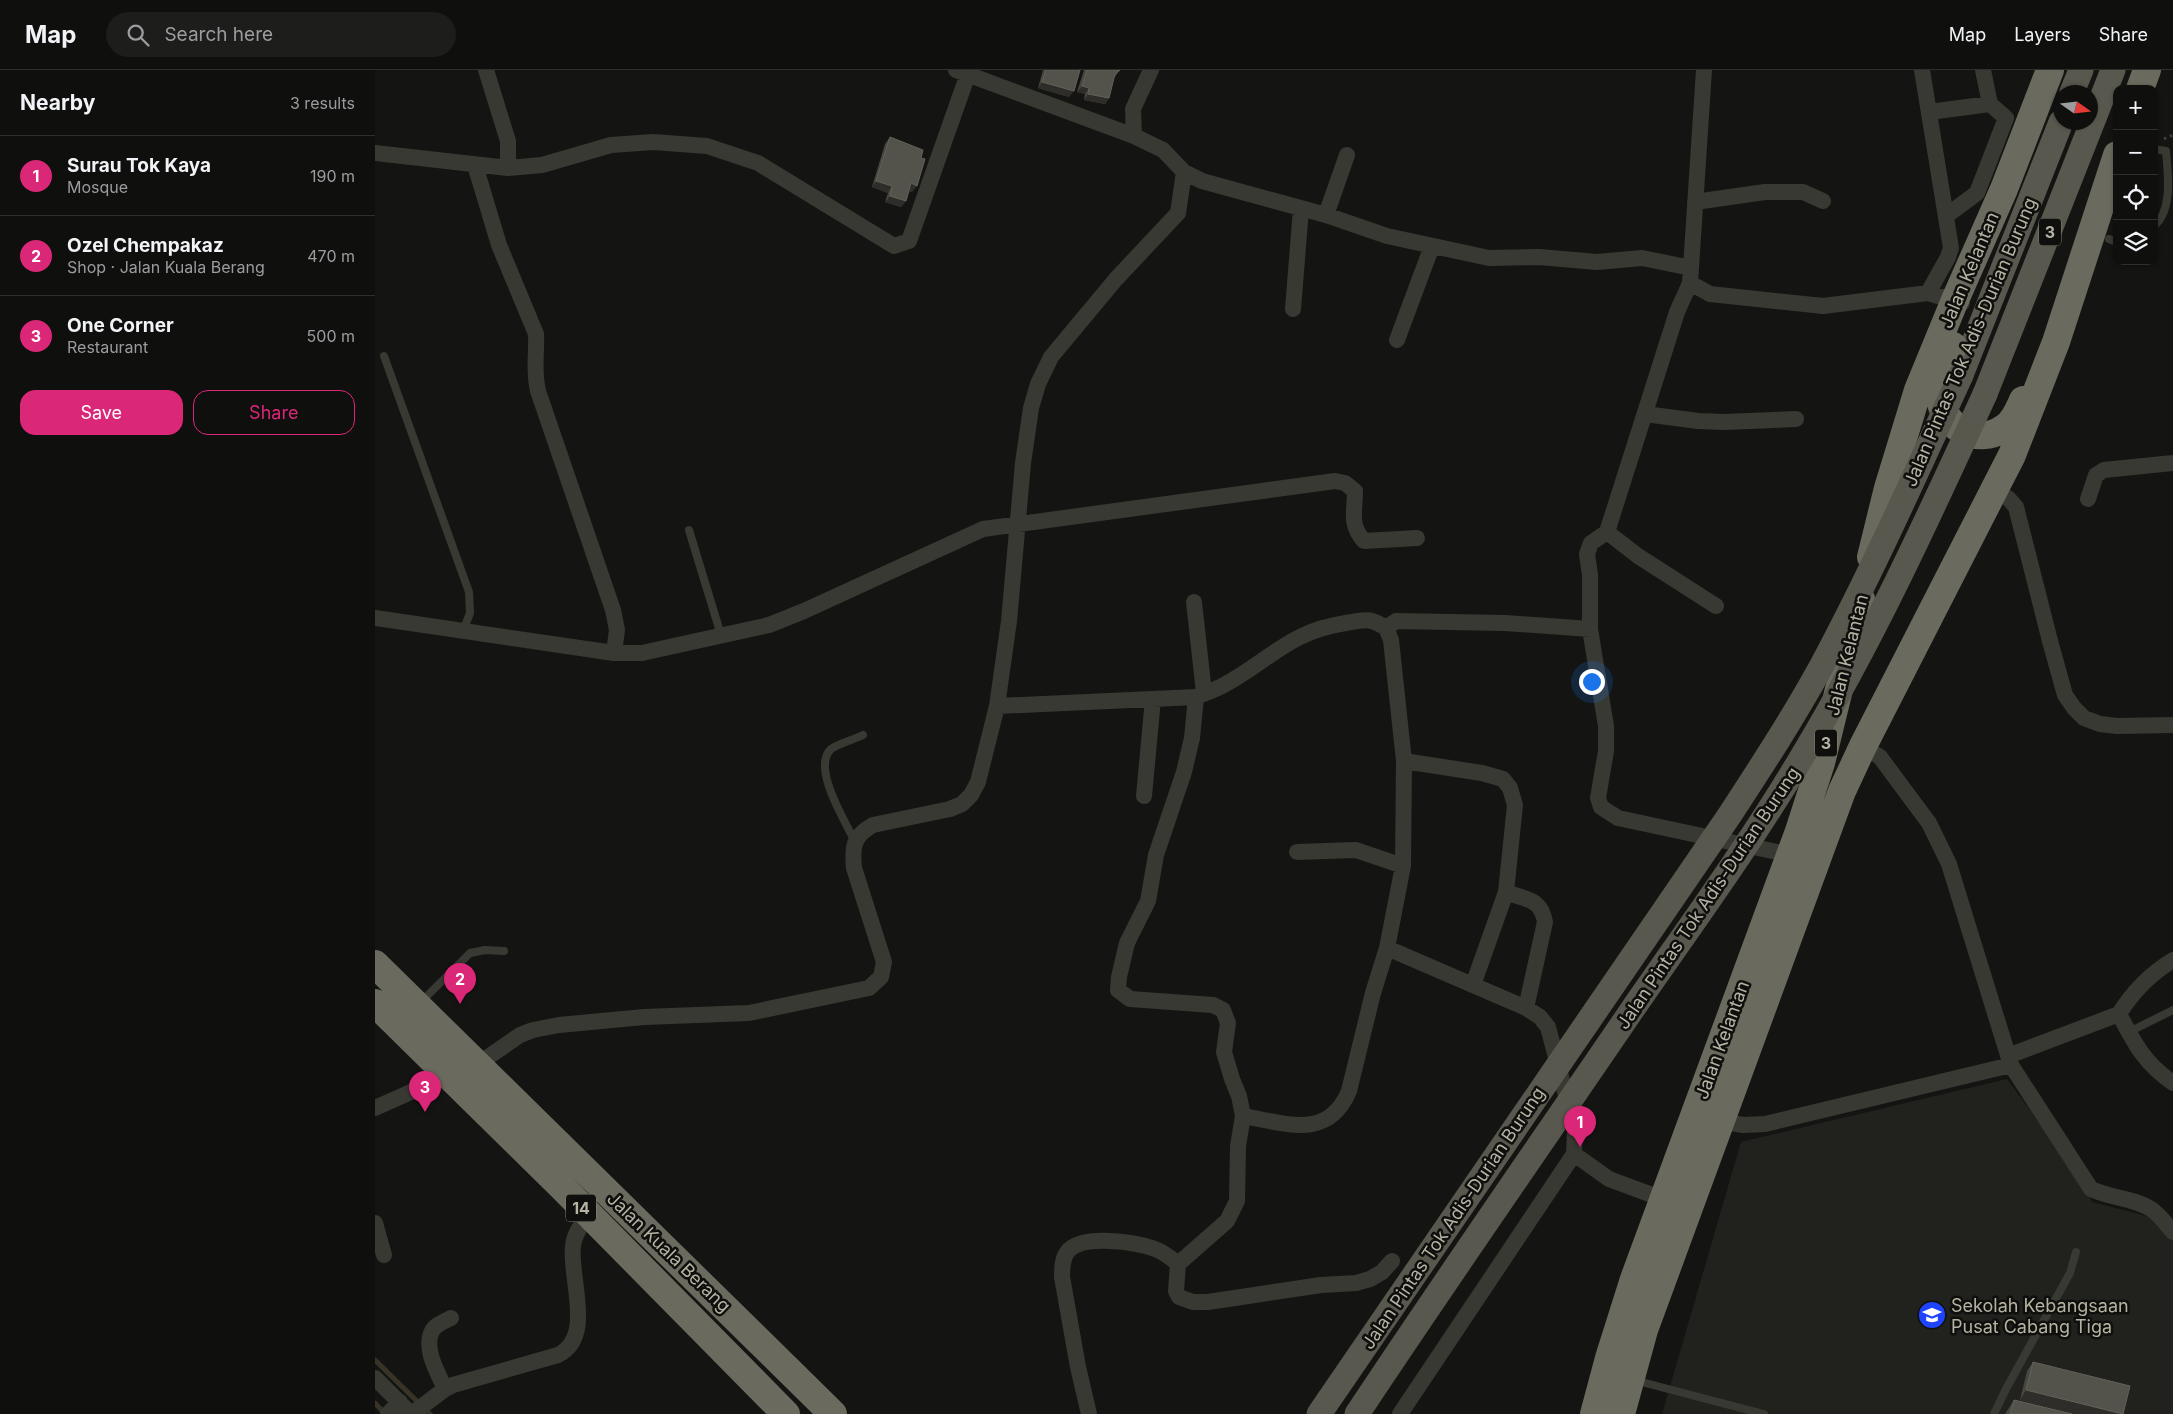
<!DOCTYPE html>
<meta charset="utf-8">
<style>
:root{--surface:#0f0f0e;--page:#1d1d1c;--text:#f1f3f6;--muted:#9b9c9e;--line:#2f2f2e;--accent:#db2777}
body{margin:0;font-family:Inter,sans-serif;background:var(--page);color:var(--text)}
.controls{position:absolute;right:15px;top:15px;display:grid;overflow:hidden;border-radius:10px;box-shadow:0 1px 4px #0004}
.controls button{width:45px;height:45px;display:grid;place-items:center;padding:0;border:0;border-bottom:1px solid var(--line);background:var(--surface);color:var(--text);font:25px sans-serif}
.compass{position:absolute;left:1678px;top:15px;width:45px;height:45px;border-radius:50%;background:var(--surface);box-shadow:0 1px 4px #0004;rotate:104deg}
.you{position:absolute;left:1216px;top:611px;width:18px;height:18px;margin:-12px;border:4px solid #fff;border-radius:50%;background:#1a73e8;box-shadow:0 0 0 8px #1a73e833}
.badge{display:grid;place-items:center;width:32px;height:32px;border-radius:50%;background:var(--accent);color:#fff;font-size:16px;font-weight:700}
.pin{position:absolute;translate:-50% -41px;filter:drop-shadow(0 1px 2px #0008)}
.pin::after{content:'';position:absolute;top:26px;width:18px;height:15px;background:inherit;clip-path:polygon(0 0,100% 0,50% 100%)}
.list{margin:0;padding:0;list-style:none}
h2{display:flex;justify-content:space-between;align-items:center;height:65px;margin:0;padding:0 20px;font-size:21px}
h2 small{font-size:16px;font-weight:400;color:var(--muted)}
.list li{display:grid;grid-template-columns:32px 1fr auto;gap:15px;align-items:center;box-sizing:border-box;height:80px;padding:0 20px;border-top:1px solid var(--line)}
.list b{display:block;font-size:19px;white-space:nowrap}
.list p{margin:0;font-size:16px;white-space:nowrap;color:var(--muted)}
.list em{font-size:16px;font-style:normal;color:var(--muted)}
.actions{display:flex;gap:10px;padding:15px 20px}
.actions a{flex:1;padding:11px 0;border:1px solid var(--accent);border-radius:15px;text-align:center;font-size:18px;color:var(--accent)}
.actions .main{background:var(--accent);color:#fff}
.icon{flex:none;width:28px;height:28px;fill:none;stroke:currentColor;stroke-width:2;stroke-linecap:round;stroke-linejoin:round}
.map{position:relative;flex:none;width:1798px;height:1344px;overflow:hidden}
header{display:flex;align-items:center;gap:30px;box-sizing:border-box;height:70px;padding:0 25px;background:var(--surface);border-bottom:1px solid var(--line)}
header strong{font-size:24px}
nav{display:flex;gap:28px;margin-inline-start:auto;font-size:18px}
.search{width:350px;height:45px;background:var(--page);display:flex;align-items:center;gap:12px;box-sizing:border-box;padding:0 18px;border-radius:28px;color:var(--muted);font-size:19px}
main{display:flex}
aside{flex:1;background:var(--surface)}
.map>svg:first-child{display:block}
</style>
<header>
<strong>Map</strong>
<div class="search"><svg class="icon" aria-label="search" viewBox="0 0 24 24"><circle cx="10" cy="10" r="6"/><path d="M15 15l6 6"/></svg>Search here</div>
<nav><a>Map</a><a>Layers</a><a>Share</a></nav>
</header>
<main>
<aside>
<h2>Nearby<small>3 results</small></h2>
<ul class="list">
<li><span class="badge">1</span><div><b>Surau Tok Kaya</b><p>Mosque</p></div><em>190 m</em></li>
<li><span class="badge">2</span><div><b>Ozel Chempakaz</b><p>Shop · Jalan Kuala Berang</p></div><em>470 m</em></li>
<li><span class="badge">3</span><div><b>One Corner</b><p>Restaurant</p></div><em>500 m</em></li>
</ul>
<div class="actions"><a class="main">Save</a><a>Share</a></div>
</aside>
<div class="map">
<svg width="1798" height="1344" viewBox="0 0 1798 1344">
<rect width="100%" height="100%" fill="#141412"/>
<path fill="#21211e" d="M 1632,1009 L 1708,1112 L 1717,1132 L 1779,1148 L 1798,1170 L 1798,1344 L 1287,1344 L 1366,1072 Z"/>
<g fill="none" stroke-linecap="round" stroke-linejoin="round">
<path stroke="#393227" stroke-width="5" d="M 0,1290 L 55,1344
M 0,1333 L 10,1344"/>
<path stroke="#414039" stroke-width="3" stroke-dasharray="2.5 4" stroke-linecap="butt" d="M 1789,69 L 1798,65"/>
<path stroke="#393933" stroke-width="8" d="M 1779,79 L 1791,81 C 1793,105 1798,140 1779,156
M 1734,169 L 1742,172
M 9,286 L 94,522 L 95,543 L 88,561
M 314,460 L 346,565
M 480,772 C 471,752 436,698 456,679 C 462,674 480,669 488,665
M 46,932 L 95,883 L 110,880 L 129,881
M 1754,962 L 1798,940
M 1259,1310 L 1389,1344
M 1619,1344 L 1631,1319 L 1695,1203 L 1701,1182"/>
<path stroke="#393933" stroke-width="16" d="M 1329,0 L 1315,213 L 1335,224 L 1448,236 L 1553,223 L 1587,233
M 1547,0 L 1576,178 L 1573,187 L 1553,223
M 1608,0 L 1615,34
M 1554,42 L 1615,34 L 1631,48 L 1602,123 L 1571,146
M 759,66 L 758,39 L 776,0
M 0,83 L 133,98 L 133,71 L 111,0
M 100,95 L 124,175 L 161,264 C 162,285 158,299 163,321 L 238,540 L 242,560 L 239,583
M 133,98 L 167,95 L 236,75 L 278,72 L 332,76 L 383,93 L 519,176 L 534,171 L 593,4
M 809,102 L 827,111 L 951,145 L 1012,166 L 1114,188 L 1164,187 L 1222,192 L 1267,188 L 1316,198
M 1320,132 L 1390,122 L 1428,122 L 1448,131
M 951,145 L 972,85
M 1315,213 L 1302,242 L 1232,462 L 1216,473 L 1212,484 L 1215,505 L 1215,559 L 1231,656 L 1231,681 L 1223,728 L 1226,737 L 1243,748 L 1416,785
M 918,239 L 926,139
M 1022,270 L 1057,176
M 1270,344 L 1323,351 L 1349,352 L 1421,349
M 1619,419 L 1634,429 L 1641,437 L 1675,571 L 1690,625 L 1699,638 L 1709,648 L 1725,654 L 1742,656 L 1798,655
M 1713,429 L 1721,405 L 1729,400 L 1798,393
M 1232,462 L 1263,486 L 1341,536
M 819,532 L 829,623
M 0,548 L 239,583 L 267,583 L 394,555 L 429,541 L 608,459 L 960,411 L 970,413 L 980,421 C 980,442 974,454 989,471 L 1042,468
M 1011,558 L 1021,551 L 1130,553 L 1215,559
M 821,627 L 817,668 L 809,702 L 781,785 L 773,831 L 752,873 L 744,907 L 743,920 L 755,929 L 838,935 L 848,940 L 853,953 L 849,982 L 857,1009 L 864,1026 L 868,1046 L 863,1076 L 862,1131 L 852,1151 L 803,1194 L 801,1221 L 804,1227 L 818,1232 L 833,1232 L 946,1215 L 981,1213 L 995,1209 L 1007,1202 L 1017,1191
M 622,636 L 821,627 C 830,623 840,620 849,615 C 895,590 915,561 971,553 C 991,550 994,547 1011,558 L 1016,570 L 1029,691 L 1028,796 L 1012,878 L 1151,938 L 1165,947 L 1173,957 L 1200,1060 L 1199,1084 L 1234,1109 L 1288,1129
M 1488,676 L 1505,687 L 1554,753 L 1574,794 L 1636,995 L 1716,1119 C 1735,1128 1759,1128 1776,1139 C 1785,1145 1791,1154 1798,1162
M 1029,691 L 1107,703 L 1128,709 L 1135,718 L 1140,735 L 1131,822 L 1098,915
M 769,726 L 778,629
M 922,782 L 981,780 L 1028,796
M 1131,822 C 1151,830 1166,828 1170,852 L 1151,938
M 1744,944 C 1760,974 1769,993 1798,1013
M 1633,986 L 1744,944 C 1758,921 1775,904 1798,890
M 103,994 L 145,965 L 158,960 L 184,955 L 269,947 L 374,943 L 494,918 L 506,907 L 509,892 L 479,798 C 477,777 478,766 498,755 L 575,739 L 587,734 L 596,725 L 603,712 L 622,636 L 634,551 L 648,393 L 656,338 L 663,314 L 676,287 L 741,209 L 803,143 L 809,102 L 788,80 L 759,66 L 581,0
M 0,1038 L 74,1005
M 868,1046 C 910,1053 953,1071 974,1021 L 998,923 L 1012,878
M 1345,1051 L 1368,1055 L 1390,1054 L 1636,995
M 0,1153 L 9,1185
M 0,1308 L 36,1344
M 70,1319 C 63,1303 48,1279 57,1261 C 60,1255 70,1251 76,1248
M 13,1344 L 25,1332
M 37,1344 L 70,1319 L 78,1315 L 183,1285 C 220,1267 194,1208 198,1176 C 199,1164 207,1154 213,1144
M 714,1344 L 703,1297 L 687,1207 C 687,1198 687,1188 693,1181 C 708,1164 761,1172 780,1179 C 789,1182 796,1188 803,1194
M 1025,1344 L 1199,1084"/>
<path stroke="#59584e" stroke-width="25" d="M 1697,22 L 1706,0
M 1586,305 L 1686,52
M 1610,324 L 1738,0"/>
<path stroke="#6b6a5e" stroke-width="28" d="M 1765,19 L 1772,0
M 1578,276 C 1574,290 1565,308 1565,324 C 1565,356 1602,377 1629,358 C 1639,352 1643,341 1648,330
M 1496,487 L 1513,418 L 1543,320 L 1580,230 L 1629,119 L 1675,0
M 0,894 L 458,1344
M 0,933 L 187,1117 L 411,1344
M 1219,1344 L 1234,1288 L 1259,1209 L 1424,761 L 1446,693 L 1486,529
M 1246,1344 L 1269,1260 L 1467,721 L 1488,676 L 1637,385 L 1681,272 L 1742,85"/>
<path stroke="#59584e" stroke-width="25" d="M 944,1344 L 1354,746 C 1386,697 1418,648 1446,597 C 1497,502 1541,403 1586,305
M 982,1344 C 1072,1208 1165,1075 1257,940 C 1315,856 1376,773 1428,685 C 1498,569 1554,446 1610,324"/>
</g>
<path fill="#474640" d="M 668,0 L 705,0 L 694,27 L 663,18 Z
M 709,0 L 745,0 L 739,8 L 734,28 L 730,34 L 709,30 L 710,24 L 702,22 Z
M 515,67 L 537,122 L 534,121 L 531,131 L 526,137 L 510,132 L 513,123 L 497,117 L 510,74 Z
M 1658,1292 L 1748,1344 L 1701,1344 L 1645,1330 L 1652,1301 Z
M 1639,1330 L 1697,1344 L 1630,1344 Z"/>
<path fill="#2e2d29" d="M 667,12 L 699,21 L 694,27 L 663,18 Z
M 707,16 L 714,18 L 710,24 L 702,22 Z
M 713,24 L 734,28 L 730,34 L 709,30 Z
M 501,111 L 517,116 L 513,123 L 497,117 Z
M 536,113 L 542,116 L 537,122 L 531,120 Z
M 515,126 L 531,131 L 526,137 L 510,132 Z
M 1651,1320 L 1746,1344 L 1701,1344 L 1645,1330 Z"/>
<path fill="#53524b" stroke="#636158" d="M 671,0 L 705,0 L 699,21 L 667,12 Z
M 712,0 L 745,0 L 740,4 L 734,28 L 713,24 L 714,18 L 707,16 Z
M 515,67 L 548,80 L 546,88 L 550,89 L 542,116 L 536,113 L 531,131 L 515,126 L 517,116 L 501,111 Z
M 1658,1292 L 1755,1316 L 1748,1344 L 1651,1320 Z
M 1639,1330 L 1697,1344 L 1635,1344 Z"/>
<defs>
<symbol id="school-disc" viewBox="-11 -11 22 22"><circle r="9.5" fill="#1f44ff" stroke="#0f0f0d"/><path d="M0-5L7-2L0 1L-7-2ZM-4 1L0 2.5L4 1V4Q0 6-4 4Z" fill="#fff"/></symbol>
</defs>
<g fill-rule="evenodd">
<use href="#school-disc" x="1541" y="1229" width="32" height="32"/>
</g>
<g text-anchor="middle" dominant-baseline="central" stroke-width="5" stroke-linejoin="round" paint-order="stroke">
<g fill="#0f0f0d" stroke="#848275" stroke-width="1">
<rect x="1664" y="148.5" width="22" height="27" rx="4"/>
<rect x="1440" y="659.5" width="22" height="27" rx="4"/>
<rect x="191" y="1124.5" width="30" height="27" rx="4"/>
</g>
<g font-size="16" font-weight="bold" fill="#b6b3a2">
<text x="1675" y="162">3</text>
<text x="1451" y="673">3</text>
<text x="206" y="1138">14</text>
</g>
<g font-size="18" fill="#b6b3a2" stroke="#0f0f0d">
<text transform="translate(1594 200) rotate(-67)">Jalan Kelantan</text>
<text transform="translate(1595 272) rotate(-67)">Jalan Pintas Tok Adis-Durian Burung</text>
<text transform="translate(1472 585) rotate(-76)">Jalan Kelantan</text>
<text transform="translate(1333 828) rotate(-56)">Jalan Pintas Tok Adis-Durian Burung</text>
<text transform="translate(1347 970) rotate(-70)">Jalan Kelantan</text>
<text transform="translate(1078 1148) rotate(-56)">Jalan Pintas Tok Adis-Durian Burung</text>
<text transform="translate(294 1182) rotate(44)">Jalan Kuala Berang</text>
</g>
<g font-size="18" fill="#b6b3a2" stroke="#0f0f0d" text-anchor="start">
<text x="1576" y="1235">Sekolah Kebangsaan<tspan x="1576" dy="21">Pusat Cabang Tiga</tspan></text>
</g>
</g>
</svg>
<div class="controls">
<button>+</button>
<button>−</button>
<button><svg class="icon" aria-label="locate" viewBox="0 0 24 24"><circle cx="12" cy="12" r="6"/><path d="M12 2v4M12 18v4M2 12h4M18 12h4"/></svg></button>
<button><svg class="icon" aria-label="layers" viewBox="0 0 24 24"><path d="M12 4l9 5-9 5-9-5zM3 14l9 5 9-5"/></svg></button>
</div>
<svg class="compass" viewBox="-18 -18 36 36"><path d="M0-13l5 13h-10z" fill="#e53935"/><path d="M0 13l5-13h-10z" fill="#9b9c9e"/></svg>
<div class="you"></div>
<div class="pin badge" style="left:1205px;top:1077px">1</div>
<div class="pin badge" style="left:85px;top:934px">2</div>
<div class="pin badge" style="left:50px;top:1042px">3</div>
</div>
</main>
